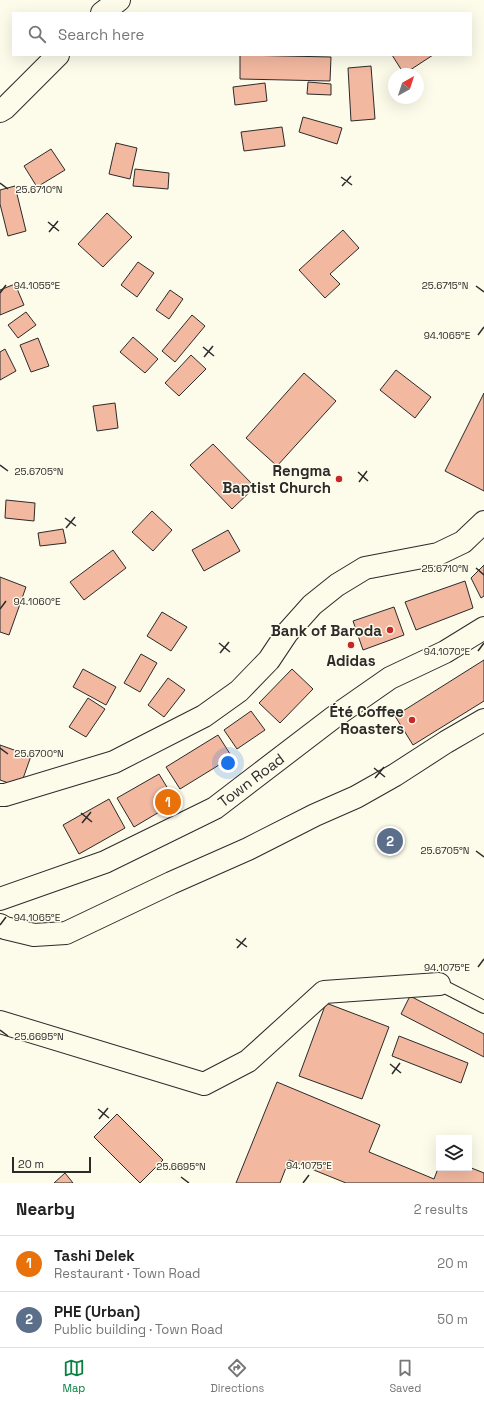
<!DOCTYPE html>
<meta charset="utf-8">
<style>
:root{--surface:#fff;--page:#f2f2f2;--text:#222;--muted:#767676;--line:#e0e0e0;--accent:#0b8043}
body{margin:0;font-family:"Space Grotesk",sans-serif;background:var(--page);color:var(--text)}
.controls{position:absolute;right:12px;bottom:12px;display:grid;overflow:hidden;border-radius:0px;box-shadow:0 4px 16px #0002}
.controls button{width:36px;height:36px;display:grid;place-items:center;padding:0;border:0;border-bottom:1px solid var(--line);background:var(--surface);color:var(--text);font:20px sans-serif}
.compass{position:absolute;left:388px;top:68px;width:36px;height:36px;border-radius:50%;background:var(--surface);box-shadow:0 4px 16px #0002;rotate:39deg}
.scale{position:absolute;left:12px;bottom:10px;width:79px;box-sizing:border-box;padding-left:4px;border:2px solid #2b2b2b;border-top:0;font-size:11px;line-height:14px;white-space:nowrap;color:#2b2b2b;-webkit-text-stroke:3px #fdfbea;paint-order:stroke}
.you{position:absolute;left:228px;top:763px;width:14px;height:14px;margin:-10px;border:3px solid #fff;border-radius:50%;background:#1a73e8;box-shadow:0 0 0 6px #1a73e833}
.badge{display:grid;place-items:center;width:26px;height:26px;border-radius:50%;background:var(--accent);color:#fff;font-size:13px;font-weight:700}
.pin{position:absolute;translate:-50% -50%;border:2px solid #fff;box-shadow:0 1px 4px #0006}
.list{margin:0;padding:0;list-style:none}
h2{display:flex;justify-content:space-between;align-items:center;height:52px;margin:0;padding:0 16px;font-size:17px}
h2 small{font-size:13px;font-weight:400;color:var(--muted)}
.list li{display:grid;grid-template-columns:26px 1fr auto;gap:12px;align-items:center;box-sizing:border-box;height:56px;padding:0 16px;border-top:1px solid var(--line)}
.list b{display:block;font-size:15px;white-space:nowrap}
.list p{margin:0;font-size:13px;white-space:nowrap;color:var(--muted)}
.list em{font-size:13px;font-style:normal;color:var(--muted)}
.icon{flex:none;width:22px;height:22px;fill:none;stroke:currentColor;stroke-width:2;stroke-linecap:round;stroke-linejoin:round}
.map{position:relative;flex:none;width:484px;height:1183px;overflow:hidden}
.search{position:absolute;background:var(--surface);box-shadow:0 4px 16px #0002;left:12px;right:12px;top:12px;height:44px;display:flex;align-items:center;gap:10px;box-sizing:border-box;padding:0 14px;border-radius:0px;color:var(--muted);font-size:15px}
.sheet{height:164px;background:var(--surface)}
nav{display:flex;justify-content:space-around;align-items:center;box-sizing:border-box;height:56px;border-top:1px solid var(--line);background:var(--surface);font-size:11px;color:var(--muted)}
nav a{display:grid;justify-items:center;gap:2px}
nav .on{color:var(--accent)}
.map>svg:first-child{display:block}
</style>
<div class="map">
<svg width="484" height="1183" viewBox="0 0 484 1183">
<rect width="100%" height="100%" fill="#fdfbea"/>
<path fill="#f2b8a0" stroke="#2b2b2b" d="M 240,55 L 331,57 L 330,81 L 240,79 Z
M 392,55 L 433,55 L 404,74 Z
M 371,66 L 375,119 L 351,121 L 348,68 Z
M 308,82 L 331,84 L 331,95 L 307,94 Z
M 265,83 L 267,101 L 235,105 L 233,87 Z
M 303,117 L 342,128 L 337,144 L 299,132 Z
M 282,127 L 285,146 L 244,151 L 241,132 Z
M 116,143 L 137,148 L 130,179 L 109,174 Z
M 51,149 L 65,170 L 37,187 L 24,166 Z
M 135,169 L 169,173 L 168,189 L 133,186 Z
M 15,186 L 26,231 L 8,236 L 0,204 L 0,190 Z
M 107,213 L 132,237 L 103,267 L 78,244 Z
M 343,230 L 359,248 L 330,274 L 340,284 L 325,298 L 299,270 Z
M 138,262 L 154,273 L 137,297 L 121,285 Z
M 15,284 L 24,305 L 0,315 L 0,290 Z
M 170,290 L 183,299 L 169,319 L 156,310 Z
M 26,312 L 36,325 L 18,338 L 8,325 Z
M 192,315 L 205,326 L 175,362 L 162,351 Z
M 133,337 L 158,359 L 145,373 L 120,352 Z
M 38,338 L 49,366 L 31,372 L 20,345 Z
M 5,349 L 16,371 L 0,380 L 0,352 Z
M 191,355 L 206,369 L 179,396 L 165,383 Z
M 396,370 L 431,397 L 415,418 L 380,390 Z
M 304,373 L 336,401 L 277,466 L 246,438 Z
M 484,393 L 484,491 L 445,471 Z
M 115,403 L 118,428 L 97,431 L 93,406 Z
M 213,444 L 255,487 L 232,509 L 190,465 Z
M 6,500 L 35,503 L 34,521 L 5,518 Z
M 152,511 L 172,530 L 153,551 L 132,532 Z
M 63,529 L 66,543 L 40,546 L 38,533 Z
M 228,530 L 240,551 L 204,571 L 192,550 Z
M 113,550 L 126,568 L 84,600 L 70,582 Z
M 484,565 L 484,596 L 481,598 L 471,578 Z
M 0,577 L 26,587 L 9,635 L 0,632 Z
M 465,581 L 473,608 L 416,630 L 405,602 Z
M 394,607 L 404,635 L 363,650 L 353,621 Z
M 162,612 L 187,627 L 171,651 L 147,636 Z
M 141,654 L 157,663 L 140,692 L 124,683 Z
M 484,660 L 484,701 L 413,745 L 395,716 Z
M 83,669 L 116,687 L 106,705 L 73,687 Z
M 292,669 L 313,689 L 280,723 L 259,703 Z
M 168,678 L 185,690 L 164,717 L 148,705 Z
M 88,698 L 105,709 L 86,737 L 69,727 Z
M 251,711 L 265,730 L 237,749 L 224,730 Z
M 218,735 L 232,757 L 180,789 L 166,767 Z
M 0,745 L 31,756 L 20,787 L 0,780 Z
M 159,774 L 176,802 L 134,827 L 117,798 Z
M 109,799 L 125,828 L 79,854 L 63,825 Z
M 410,996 L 484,1034 L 484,1057 L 401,1014 Z
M 326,1003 L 389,1027 L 362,1099 L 299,1076 Z
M 399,1036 L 468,1063 L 461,1083 L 392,1056 Z
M 277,1082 L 380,1125 L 369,1152 L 434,1179 L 439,1166 L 439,1168 L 469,1168 L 469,1167 L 484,1173 L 484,1183 L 346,1183 L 289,1160 L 280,1183 L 236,1183 Z
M 117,1114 L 163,1160 L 140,1183 L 94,1137 Z
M 65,1173 L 73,1183 L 54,1183 Z"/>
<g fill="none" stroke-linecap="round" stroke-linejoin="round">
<defs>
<path id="lane" d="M 439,984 L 484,1007"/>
<path id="street" d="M 0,1022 L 204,1084 L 248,1061 L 324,992 L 439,984"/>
<path id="secondary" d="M 102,13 L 119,0
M 0,111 L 5,108 L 58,55
M 0,795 L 5,795 L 114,762 L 204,716 L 239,691 L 269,660 L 287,633 L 312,605 L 337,585 L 365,568 L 438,554 L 463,542 L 484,522
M 0,925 L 5,928 L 34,935 L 66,933 L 171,883 L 248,849 L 315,815 L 356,797 L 395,775 L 446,742 L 484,720"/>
<path id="highway" d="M 0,899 L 105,862 L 215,808 L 334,717 L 390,678 L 445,652 L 484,628"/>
</defs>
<use href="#lane" stroke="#2b2b2b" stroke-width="14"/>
<use href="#street" stroke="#2b2b2b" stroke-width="24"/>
<use href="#secondary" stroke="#2b2b2b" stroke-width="24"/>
<use href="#highway" stroke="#2b2b2b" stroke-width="24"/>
<use href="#lane" stroke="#fdfbea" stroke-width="12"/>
<use href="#street" stroke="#fdfbea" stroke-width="22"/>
<use href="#secondary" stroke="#fdfbea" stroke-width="22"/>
<use href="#highway" stroke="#fdfbea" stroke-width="22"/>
</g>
<path fill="none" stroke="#2b2b2b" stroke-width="1.5" d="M 341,177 L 352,185M 0,183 L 8,189M 342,186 L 351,176M 48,222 L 59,231M 49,232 L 58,221M 476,286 L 484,292M 0,293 L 6,285M 478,335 L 484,327M 203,347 L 214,356M 204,357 L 213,346M 0,465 L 8,471M 358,472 L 368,481M 359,482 L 367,471M 65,518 L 76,526M 66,528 L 75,517M 476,568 L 484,575M 0,609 L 6,601M 219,643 L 230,652M 478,651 L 484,643M 220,653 L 229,642M 0,748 L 8,754M 374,768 L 385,777M 375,778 L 384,767M 81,813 L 92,822M 82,823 L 91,812M 476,851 L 484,857M 0,925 L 6,917M 236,939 L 247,947M 237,948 L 246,938M 478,967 L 484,959M 0,1030 L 8,1036M 390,1064 L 401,1073M 392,1074 L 400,1063M 98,1109 L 109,1118M 99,1119 L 108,1108M 181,1177 L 189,1183M 303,1183 L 309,1175"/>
<g fill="#c62828" stroke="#fdfbea" stroke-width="1.5">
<circle cx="339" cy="479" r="4"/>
<circle cx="390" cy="630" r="4"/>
<circle cx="351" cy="645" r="4"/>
<circle cx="412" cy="720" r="4"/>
</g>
<g text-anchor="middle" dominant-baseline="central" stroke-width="3" stroke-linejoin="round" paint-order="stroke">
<g font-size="15" font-weight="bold" fill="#2b2b2b" stroke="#fdfbea" text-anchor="end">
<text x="331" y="470">Rengma<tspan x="331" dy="17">Baptist Church</tspan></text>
<text x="382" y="630">Bank of Baroda</text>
<text x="351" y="660" text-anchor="middle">Adidas</text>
<text x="404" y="711">Été Coffee<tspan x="404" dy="17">Roasters</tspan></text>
</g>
<g font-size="15" fill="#2b2b2b" stroke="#fdfbea">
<text transform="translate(251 780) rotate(-37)">Town Road</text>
</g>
</g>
<g font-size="10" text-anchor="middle" fill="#2b2b2b" stroke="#fdfbea" stroke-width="3" stroke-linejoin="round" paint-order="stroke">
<text x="39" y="193">25.6710°N</text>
<text x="37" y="289">94.1055°E</text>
<text x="445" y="289">25.6715°N</text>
<text x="447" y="339">94.1065°E</text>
<text x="39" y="475">25.6705°N</text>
<text x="445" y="572">25.6710°N</text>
<text x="37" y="605">94.1060°E</text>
<text x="447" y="655">94.1070°E</text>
<text x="39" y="757">25.6700°N</text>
<text x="445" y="854">25.6705°N</text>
<text x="37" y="921">94.1065°E</text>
<text x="447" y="971">94.1075°E</text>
<text x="39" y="1040">25.6695°N</text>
<text x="309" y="1169">94.1075°E</text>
<text x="181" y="1170">25.6695°N</text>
</g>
</svg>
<div class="controls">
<button><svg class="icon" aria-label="layers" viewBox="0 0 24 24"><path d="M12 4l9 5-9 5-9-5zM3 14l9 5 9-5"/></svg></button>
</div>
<svg class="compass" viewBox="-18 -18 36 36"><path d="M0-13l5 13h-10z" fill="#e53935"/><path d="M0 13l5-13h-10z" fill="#767676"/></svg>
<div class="scale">20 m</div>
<div class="you"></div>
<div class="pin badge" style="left:168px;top:802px;background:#e8710a">1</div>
<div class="pin badge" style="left:390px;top:841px;background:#5c6f8a">2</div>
<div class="search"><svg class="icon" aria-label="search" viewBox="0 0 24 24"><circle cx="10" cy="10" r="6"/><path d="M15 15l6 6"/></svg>Search here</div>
</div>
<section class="sheet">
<h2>Nearby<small>2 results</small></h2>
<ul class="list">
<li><span class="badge" style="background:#e8710a">1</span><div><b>Tashi Delek</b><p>Restaurant · Town Road</p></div><em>20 m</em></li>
<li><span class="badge" style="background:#5c6f8a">2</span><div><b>PHE (Urban)</b><p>Public building · Town Road</p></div><em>50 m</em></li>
</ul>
</section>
<nav>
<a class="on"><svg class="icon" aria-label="map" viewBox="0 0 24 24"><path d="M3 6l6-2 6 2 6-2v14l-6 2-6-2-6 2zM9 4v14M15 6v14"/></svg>Map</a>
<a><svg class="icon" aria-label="directions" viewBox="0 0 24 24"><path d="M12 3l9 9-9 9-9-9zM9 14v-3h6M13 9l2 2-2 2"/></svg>Directions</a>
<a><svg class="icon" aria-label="saved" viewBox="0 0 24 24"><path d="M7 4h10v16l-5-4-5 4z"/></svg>Saved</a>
</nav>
